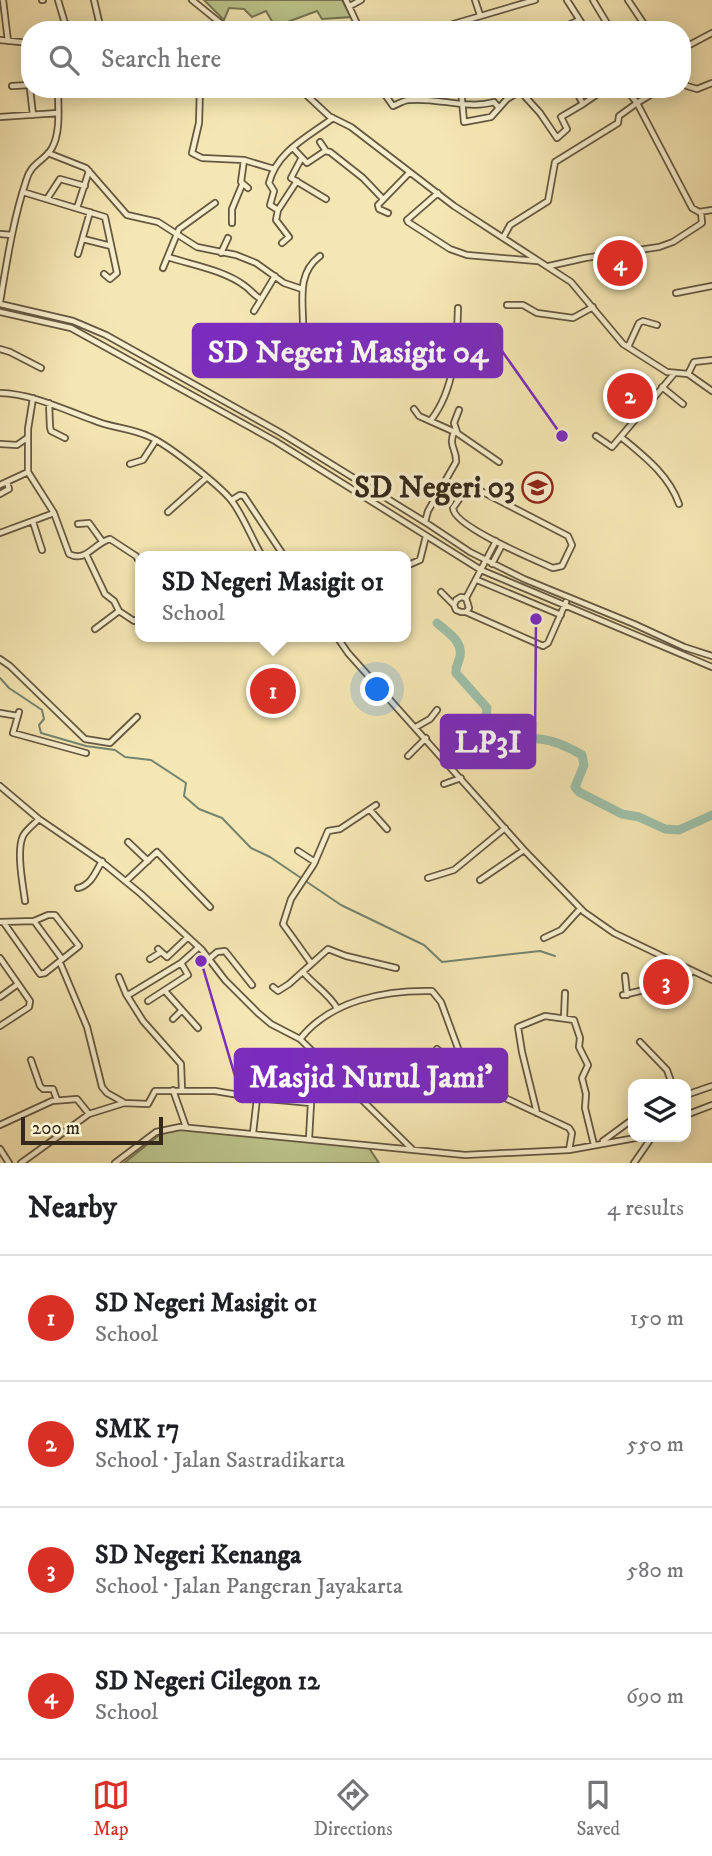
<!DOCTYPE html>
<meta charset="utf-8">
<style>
:root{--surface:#fff;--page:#f6f6f6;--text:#202124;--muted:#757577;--line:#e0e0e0;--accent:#d93025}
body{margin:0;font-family:"IM FELL DW Pica",serif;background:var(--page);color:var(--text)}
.controls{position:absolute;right:21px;bottom:21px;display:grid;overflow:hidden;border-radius:14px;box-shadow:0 4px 18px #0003}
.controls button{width:63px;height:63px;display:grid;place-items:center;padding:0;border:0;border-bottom:2px solid var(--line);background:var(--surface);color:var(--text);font:35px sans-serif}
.scale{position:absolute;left:21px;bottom:18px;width:142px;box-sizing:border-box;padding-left:7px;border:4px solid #35291b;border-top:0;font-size:19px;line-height:24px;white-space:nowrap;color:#35291b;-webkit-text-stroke:5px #f8efce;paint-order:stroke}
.you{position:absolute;left:378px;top:690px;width:24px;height:24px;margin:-18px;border:5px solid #fff;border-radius:50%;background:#1a73e8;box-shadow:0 0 0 10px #1a73e833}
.badge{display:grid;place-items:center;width:46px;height:46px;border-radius:50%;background:var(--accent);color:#fff;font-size:23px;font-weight:700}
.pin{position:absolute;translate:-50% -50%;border:4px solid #fff;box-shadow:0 2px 7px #0006}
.popup{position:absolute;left:135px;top:551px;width:276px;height:91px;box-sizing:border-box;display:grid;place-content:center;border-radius:14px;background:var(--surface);filter:drop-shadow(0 2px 5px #0005);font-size:23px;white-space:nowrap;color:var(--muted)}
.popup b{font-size:26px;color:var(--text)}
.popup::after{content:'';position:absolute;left:50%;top:100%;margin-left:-14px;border:14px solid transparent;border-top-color:var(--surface)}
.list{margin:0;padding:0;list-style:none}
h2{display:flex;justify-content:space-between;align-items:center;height:91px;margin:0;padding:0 28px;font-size:30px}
h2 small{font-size:23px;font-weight:400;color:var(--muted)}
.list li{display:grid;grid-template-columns:46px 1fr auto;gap:21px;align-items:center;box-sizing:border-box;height:126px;padding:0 28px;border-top:2px solid var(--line)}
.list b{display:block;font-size:26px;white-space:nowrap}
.list p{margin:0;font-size:23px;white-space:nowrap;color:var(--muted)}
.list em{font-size:23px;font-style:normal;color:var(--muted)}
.icon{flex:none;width:38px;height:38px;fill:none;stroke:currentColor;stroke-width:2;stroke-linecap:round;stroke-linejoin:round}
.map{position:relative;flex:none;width:712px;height:1163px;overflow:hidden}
.search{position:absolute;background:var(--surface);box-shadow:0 4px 18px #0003;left:21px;right:21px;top:21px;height:77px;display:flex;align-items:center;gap:18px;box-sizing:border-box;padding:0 24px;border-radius:28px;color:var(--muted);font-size:26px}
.sheet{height:595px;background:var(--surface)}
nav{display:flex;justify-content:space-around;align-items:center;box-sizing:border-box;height:98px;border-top:2px solid var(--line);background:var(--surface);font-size:19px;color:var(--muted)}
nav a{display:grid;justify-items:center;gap:4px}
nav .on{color:var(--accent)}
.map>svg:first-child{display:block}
</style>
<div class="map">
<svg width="712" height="1163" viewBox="0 0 712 1163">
<rect width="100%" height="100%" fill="#f5e7b3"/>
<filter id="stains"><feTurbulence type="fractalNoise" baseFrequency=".00286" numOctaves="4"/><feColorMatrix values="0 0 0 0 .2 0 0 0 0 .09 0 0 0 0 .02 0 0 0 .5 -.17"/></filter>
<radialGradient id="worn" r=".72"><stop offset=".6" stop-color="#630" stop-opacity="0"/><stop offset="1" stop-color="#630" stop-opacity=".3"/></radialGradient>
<path fill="#bcc58c" stroke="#787754" stroke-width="2" d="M 204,0 L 342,0 L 351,17 L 322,19 L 317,11 L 290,21 L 276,28 L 266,11 L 252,17 L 244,9 L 229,8 L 224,20 Z
M 168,1128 L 367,1145 L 379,1163 L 124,1163 Z"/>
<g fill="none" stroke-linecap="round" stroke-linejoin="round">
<path stroke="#738470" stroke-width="2" d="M 0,678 L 9,688 L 42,710 L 44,719 L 39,725 L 41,733 L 86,746 L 115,750 L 125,757 L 151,760 L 186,783 L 184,796 L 199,809 L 222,818 L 251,848 L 270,857 L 341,905 L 424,945 L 442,962 L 540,951 L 555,956"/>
<path stroke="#9dc0a9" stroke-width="9" d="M 437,623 C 447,632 463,641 460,656 C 459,663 455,666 456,673 L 487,708 L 484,732 L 495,744 C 533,736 548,735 582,755 L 584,765 L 575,787 L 579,792 L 622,814 L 639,817 L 665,829 L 679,830 L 712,815"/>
<defs>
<path id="minor" d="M 3,0 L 8,41
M 42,0 L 43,0
M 58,0 L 67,30
M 94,0 L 101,30
M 192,0 L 229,30
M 346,0 L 360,30
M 475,0 L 480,15
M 567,0 L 586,30
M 593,0 L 611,30
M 628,0 L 648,30
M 350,6 L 361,0
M 433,30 L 535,0
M 558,30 L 579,20
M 0,40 L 30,43
M 682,49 L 712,33
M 682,81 L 687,86 L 697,89 L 712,83
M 12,86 L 30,85
M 30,89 L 33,115
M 200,89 L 199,123 L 192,153 L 202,158 L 244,160 L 241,182 L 248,188
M 300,89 L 329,116 L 351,127 L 454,206 L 571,282 L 623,344 L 667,372 L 688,374 L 712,391
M 381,89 L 393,106 C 398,104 404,100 409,100 C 438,97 467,110 494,102 L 499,108
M 461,89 L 464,122 L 491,117 L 507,99 L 520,91 L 540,113 L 557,138 L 567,129 L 561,117 L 583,104
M 575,89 L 583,104 L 605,89
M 660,89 L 637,103 L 692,208 L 699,212 L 712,210
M 0,117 L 58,113
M 320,142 L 326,151
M 293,148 L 307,163 L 325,151 L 330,152 L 363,178 L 383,199
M 48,153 L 86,168 L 127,215 L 158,222 L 197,247 L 236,255 L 256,263 L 284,283 L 302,289
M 301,159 L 291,178 L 326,199
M 244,160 L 274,169
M 23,192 L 105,217 L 117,273 L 110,279 L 104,274
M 438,193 L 407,220 L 408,222 L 450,249 L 467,255 L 537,261
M 47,199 L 60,179 L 85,186
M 77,208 L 89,171
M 278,210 L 297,181
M 388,213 L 379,209 L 378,205 L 409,173
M 232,223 L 232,209 L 242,185
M 0,234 L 12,235
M 503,238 L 510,225 L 548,201 L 555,162 L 618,123 L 619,116 L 637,103 L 626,89
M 83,239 L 111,246
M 282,243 L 289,237 L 276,220 L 278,210 L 270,205 L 274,191 L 269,183 C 277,151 308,137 333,118
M 221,253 L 228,238
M 78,254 L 90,212
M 168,257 C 192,265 224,270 245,286 C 251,290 253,295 261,299
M 549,266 L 585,258 L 659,247 L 673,242 L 702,223 L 701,212
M 163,268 L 179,229 L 215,203
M 676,293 L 712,286
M 0,302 C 7,261 13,220 26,181 C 31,162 44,162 52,148 C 61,132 58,107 58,89
M 0,304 L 73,321 L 106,335 L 281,433 L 425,522 L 470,552 L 524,579 L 634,624 L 684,647 L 712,656
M 507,305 L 523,305 L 537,313 L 573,318 L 593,307
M 254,311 L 275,276
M 0,312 L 71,328 L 275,441 L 481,570 L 712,667
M 303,324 C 303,299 297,273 320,256
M 628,347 L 639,323 L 643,321 L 657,325
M 0,349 L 10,352 L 41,368
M 688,374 L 694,362 L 712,360
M 662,387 L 683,404
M 0,393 C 33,394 62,409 93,420 C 111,428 132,428 150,437 C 168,445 224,488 234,504 C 245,520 252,539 262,556
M 33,398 L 28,429 L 28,472 L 54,513 L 69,554 C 86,563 94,543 110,539 L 136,556 L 140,563
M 49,403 L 50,427 L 51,431 L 65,438
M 414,409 L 419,416 L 457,433 L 499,462
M 431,420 C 455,389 457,345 458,308
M 457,432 L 454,423 L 459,410
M 596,436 L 612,447 L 673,375
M 621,437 C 644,456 669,475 679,504
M 0,444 L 17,445 L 27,438
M 130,464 L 143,460 L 156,440
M 0,485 L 28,472
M 468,487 L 475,488 L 568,536 L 572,545 L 562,566 L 553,568 C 535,560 453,526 453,508 Z
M 0,494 L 9,489 L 7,482
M 232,500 L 240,495 L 244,496 L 284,556
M 168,512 L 206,478
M 33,522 L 42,550
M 425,522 L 428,511 L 456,462 C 457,449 448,447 454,432
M 78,524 L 89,523 L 102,541
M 0,533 L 54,513
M 86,554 L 105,594 L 114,601 L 119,611 L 134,621 L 140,617
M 492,564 L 502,545
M 406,566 L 420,560 L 426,536
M 477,580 L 561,615
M 441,592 L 454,605
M 466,598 L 461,597 L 456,600 L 454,605 L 456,610 L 461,612 L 466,612 L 469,608 L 466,598 L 496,541
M 466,612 L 543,646 L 548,643 L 566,602
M 95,629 L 119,611
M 337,637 L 348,653 L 524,850 L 584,912 L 614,933 L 712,980
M 0,659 L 10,666 L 85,739 L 110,743 L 137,717
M 19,712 L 13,733 L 86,753
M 0,713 L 18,716
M 416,727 L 430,719 L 437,710
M 408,756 L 426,738
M 444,784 L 461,778
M 0,786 L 39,819 L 102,862 L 141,894 L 202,950 L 225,980 L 258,1013 L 271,1024 L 300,1039 L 413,1150
M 370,810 L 387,829
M 128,842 L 148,861
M 298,851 L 315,862
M 428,878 L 454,870 L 505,828
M 480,880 L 524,850
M 126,881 L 157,852 L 210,907
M 78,888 C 91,885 95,873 102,861
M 25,901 C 23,885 16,851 23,836 C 26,830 34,824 39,819
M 34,921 L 62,959
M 0,922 L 34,921 L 48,915 L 55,915 L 79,946 L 45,973 L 40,974 L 4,923
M 544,938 L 561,930 L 580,909
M 158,949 L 167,957 L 188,937
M 0,958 L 30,1001 L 29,1007 L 0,1026
M 150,959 L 161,952
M 209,959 L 217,952 L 225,951 L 252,985
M 311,963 L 283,924 L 291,899 L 314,864 L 328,831 L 340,829 L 376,805
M 61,965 L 87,1027 L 102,1087 L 107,1093 L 123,1102
M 303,972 C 315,986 328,993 337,1008
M 625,976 L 627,995
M 119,977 L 126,994 L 130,994 L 181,963 L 199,947
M 273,987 L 278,991 L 289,984 L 328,949 L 346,956 L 396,968
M 165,991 L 198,1028
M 126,994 L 143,1021 L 181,1064 L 182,1091
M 623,995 L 648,989 L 675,963
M 0,997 L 18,984
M 148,1001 L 188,975 L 181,963
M 662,1003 L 679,988 L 692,971
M 564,1018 L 565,993
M 173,1019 L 181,1011
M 300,1039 C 331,1000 385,990 432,991 L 441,1002 L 467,1073 L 476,1078 L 486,1089 L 569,1128 L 572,1133 L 569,1150
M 640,1042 L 667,1070 L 672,1084
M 437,1049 L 447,1057 L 462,1063
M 31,1060 L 40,1086 L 43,1089 L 53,1089 L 57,1100
M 173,1090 L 186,1127
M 686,1095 L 712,1086
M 537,1113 L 522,1052 L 518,1027 L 545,1016 L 574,1020 L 580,1038 L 579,1047 L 588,1065 L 582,1078 L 586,1094 L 585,1108 L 594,1145
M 686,1115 L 712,1105
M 0,1125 L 52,1101 L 77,1099 L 89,1114
M 253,1133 L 257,1098 L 311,1103 L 309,1139
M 603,1141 L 633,1119
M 0,1149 L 9,1163
M 21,1163 L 89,1114 L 124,1103 L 148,1104 L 155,1091 L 215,1091 L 257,1098
M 115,1163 L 156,1132 L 180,1127 L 465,1155 L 569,1150 L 641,1137
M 634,1163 L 652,1137"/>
</defs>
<use href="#minor" stroke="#655841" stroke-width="8"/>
<use href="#minor" stroke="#f8efce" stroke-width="4.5"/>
</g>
<defs>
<symbol id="school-ring" viewBox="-11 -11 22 22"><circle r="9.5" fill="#f8efce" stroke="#8f2418" stroke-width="1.5"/><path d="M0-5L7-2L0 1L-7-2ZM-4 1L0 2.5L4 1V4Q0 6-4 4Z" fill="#8f2418"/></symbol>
</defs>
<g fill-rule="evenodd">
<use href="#school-ring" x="520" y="470" width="35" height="35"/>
</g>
<g text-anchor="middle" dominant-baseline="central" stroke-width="7" stroke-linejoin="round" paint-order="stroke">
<g font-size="30" font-weight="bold" fill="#35291b" stroke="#f8efce" text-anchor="end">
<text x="515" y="488">SD Negeri 03</text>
</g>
</g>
<path fill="none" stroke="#7b2cbf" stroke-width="2.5" d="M562 436L502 351M536 619L535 741M201 961L235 1076"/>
<g fill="#7b2cbf" stroke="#f8efce" stroke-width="2.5">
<circle cx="562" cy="436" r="7"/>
<circle cx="536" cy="619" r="7"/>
<circle cx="201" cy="961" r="7"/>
</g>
<g fill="#7b2cbf" stroke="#7b2cbf" stroke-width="2.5">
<rect x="193" y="324" width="309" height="53" rx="7"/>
<rect x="441" y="715" width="94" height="53" rx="7"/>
<rect x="235" y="1049" width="272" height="53" rx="7"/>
</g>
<g font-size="32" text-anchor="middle" font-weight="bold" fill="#fff">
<text x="348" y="362">SD Negeri Masigit 04</text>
<text x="488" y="752">LP3I</text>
<text x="371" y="1087">Masjid Nurul Jami'</text>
</g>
<rect width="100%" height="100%" filter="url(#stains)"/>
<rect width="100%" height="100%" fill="url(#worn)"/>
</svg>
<div class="controls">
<button><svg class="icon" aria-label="layers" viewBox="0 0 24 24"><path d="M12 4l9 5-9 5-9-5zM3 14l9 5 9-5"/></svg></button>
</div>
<div class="scale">200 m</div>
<div class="you"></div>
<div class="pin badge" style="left:273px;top:691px">1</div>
<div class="popup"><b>SD Negeri Masigit 01</b>School</div>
<div class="pin badge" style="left:630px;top:396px">2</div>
<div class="pin badge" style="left:666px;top:982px">3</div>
<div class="pin badge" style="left:620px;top:263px">4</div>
<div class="search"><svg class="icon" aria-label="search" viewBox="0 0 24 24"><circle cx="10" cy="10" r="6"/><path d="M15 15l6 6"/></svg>Search here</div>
</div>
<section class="sheet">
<h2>Nearby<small>4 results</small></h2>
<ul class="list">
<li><span class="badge">1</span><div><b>SD Negeri Masigit 01</b><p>School</p></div><em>150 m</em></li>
<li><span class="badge">2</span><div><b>SMK 17</b><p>School · Jalan Sastradikarta</p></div><em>550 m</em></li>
<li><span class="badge">3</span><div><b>SD Negeri Kenanga</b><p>School · Jalan Pangeran Jayakarta</p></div><em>580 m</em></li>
<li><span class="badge">4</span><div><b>SD Negeri Cilegon 12</b><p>School</p></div><em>690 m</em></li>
</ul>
</section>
<nav>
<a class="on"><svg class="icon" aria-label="map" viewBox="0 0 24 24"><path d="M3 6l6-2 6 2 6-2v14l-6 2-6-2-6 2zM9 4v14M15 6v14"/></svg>Map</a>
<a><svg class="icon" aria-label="directions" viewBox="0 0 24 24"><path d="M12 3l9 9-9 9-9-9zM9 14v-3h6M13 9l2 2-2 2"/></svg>Directions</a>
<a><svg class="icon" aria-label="saved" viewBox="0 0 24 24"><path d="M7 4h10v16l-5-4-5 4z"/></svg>Saved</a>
</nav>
